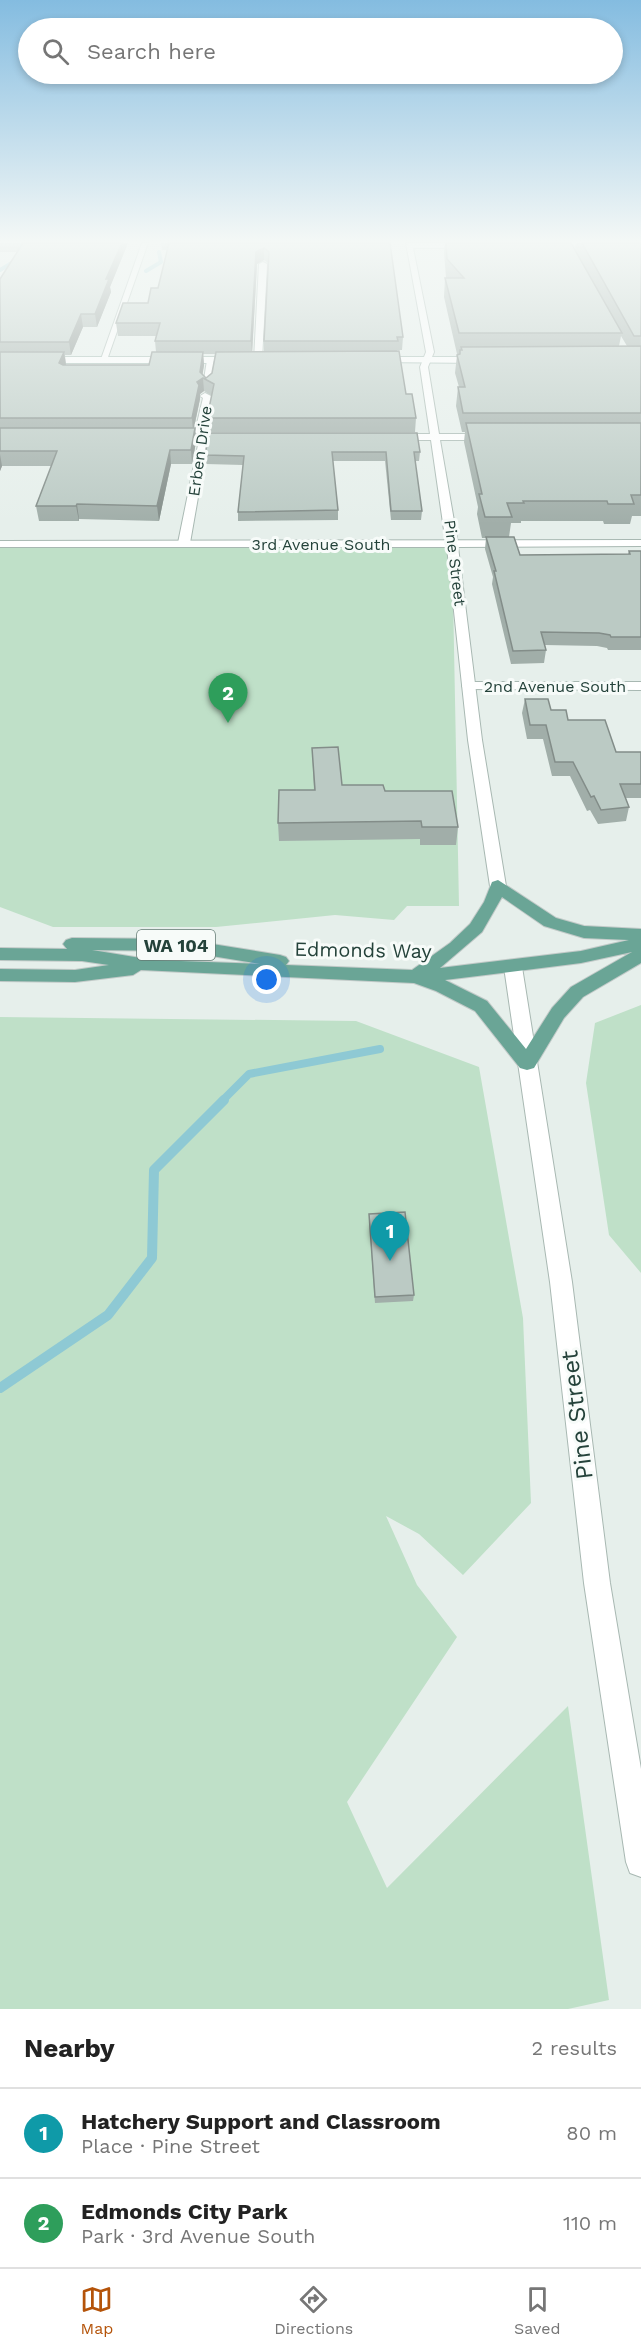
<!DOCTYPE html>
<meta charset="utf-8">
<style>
:root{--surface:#fff;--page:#f6f6f6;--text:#222;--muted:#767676;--line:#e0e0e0;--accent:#b45309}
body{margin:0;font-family:"Work Sans",sans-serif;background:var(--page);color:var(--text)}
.you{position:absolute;left:267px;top:980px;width:21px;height:21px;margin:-15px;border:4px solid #fff;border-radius:50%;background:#1a73e8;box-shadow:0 0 0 9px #1a73e833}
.badge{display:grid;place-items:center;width:39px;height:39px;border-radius:50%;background:var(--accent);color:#fff;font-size:20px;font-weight:700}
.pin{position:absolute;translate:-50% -50px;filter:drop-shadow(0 2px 3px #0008)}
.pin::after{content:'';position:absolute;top:32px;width:21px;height:18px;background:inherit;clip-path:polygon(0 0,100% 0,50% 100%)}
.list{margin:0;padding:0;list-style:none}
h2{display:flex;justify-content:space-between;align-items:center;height:78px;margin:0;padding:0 24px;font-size:26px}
h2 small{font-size:20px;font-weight:400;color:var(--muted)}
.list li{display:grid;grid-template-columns:39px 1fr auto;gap:18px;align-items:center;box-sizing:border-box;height:90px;padding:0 24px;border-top:2px solid var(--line)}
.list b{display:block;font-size:22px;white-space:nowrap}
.list p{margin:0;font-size:20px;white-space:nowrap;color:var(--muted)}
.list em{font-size:20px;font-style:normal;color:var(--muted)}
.icon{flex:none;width:33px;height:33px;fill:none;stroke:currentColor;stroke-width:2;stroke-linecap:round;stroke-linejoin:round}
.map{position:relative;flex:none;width:641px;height:2009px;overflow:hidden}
.search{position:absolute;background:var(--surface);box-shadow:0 3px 9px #0003;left:18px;right:18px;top:18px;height:66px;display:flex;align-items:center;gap:15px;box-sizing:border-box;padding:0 21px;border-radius:33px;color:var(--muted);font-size:22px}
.sheet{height:258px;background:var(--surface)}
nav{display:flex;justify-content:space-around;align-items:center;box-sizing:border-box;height:84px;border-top:2px solid var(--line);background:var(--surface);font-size:16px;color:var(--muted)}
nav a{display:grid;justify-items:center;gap:3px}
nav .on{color:var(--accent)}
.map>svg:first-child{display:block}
</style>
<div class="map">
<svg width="641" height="2009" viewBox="0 0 641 2009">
<rect width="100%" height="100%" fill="#e6efeb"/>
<path fill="#bfe0c8" d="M 0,544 L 452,544 L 459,906 L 407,906 L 394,920 L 335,915 L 216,927 L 53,927 L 0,907 Z
M 641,1005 L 641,1273 L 609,1235 L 586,1083 L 595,1023 Z
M 0,1017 L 356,1021 L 479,1067 L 523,1318 L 531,1503 L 463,1575 L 419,1534 L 386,1516 L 417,1585 L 457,1637 L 347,1802 L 387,1888 L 568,1706 L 609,2000 L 568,2009 L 0,2009 Z"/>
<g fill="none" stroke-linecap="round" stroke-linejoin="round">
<path stroke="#8ec9d4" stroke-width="4" d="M 0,270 L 18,259
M 146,271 L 161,262 L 159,252"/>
<path stroke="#8ec9d4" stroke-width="8" d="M 222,1101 L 249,1074 L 380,1049"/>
<path stroke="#8ec9d4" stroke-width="10" d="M 0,1388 L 108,1315 L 152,1258 L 154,1170 L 224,1100"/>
<defs>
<path id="minor" d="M 142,243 L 148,243 L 107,360 L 100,362 Z
M 406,243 L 468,244 L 471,246 L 468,248 L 413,248 L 434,352 L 428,367 L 439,434 L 487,434 L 492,437 L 487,440 L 440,440 L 458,544 L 452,547 L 446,544 L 431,440 L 395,440 L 390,437 L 395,434 L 430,434 L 420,367 L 426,352 Z
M 263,262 L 267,264 L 262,360 L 258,363 L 254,360 L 259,264 Z
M 211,357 L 215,360 L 211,386 L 207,389 L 203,386 L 207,360 Z
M 205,393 L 213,397 L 205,432 L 207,434 L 232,434 L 237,437 L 232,440 L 208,440 L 190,543 L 184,546 L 178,543 L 199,440 L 173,440 L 168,437 L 173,434 L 197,434 L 195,432 L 203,398 L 200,396 Z
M 469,682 L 641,682 L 641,690 L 464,689 L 462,686 Z
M 513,961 L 519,962 L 522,967 L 572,1282 L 610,1583 L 641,1769 L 641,1877 L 630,1873 L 626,1862 L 584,1583 L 550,1282 L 504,967 L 507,962 Z"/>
<path id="tertiary" d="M 641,540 L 641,546 L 458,547 L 482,740 L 506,886 L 504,890 L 492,890 L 490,886 L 468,740 L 447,547 L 0,547 L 0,541 Z"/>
<path id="secondary" d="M 0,357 L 238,357 L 242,360 L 238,363 L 0,363 Z
M 377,357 L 481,357 L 485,360 L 481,363 L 374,362 L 374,358 Z"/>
<path id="primary" d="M 498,880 L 556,918 L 584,926 L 641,929 L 641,963 L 583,997 L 564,1018 L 534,1068 L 527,1070 L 520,1068 L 475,1011 L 436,991 L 414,983 L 141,970 L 133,975 L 75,982 L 0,981 L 0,969 L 75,970 L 109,965 L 82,961 L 0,960 L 0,948 L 67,949 L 63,944 L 66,940 L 72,938 L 181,939 L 280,955 L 286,957 L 289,961 L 286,965 L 412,970 L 450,943 L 470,924 L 484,902 L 492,882 ZM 502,897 L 544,926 L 584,938 L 629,940 L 581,951 L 440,968 L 482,932 ZM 92,950 L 181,951 L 260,964 L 153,960 ZM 632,952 L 571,987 L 552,1008 L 526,1049 L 487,1001 L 445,980 L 581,963 Z"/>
</defs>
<use href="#minor" stroke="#a8b8b2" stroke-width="2"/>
<use href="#tertiary" stroke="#a8b8b2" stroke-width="2"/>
<use href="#secondary" stroke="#a4bbb3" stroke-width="2"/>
<use href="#primary" stroke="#c2cac8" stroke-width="2"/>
<use href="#minor" fill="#fff" fill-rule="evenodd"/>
<use href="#tertiary" fill="#fff" fill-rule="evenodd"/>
<use href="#secondary" fill="#fff" fill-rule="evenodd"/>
<use href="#primary" fill="#6aa596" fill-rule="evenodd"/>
</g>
<path fill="#a1aea9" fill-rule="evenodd" d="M 0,243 L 128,243 L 110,287 L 111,292 L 97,327 L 83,327 L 71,355 L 65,355 L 66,365 L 149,365 L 156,352 L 155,341 L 156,336 L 118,336 L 116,323 L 148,303 L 158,288 L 167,250 L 162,250 L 161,243 L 390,243 L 403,337 L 402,350 L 397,350 L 397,351 L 406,394 L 416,418 L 415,432 L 208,432 L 207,418 L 212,396 L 204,391 L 200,394 L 200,399 L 194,428 L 195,428 L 196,442 L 192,464 L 171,464 L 159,521 L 79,519 L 79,521 L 39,521 L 36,506 L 52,466 L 2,466 L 0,471 L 0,279 L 17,252 L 0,252 ZM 264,260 L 268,263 L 264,341 L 264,352 L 252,352 L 257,264 ZM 203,354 L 215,354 L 212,373 L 206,378 L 202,375 L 204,365 Z
M 445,243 L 571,243 L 575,249 L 576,243 L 641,243 L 641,516 L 632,516 L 630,524 L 604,524 L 603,521 L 521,521 L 521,523 L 511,523 L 509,537 L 520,555 L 628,554 L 629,551 L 641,551 L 641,650 L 608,650 L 607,648 L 597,646 L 545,645 L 546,650 L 544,663 L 511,664 L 492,584 L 493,577 L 485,549 L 486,538 L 482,538 L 477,514 L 478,507 L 464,442 L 465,432 L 462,432 L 456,406 L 458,387 L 459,387 L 455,373 L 457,355 L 459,354 L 457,354 L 444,297 L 445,278 L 446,278 L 444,252 ZM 621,336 L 627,346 L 619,346 Z
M 209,433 L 420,452 L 419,461 L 415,461 L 422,511 L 421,520 L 391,520 L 385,461 L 333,461 L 338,510 L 338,520 L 238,521 L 238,512 L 243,465 L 206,464 L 205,455 Z
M 525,699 L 551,710 L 616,752 L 641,752 L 641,798 L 626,798 L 629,807 L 626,821 L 598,824 L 590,810 L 587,811 L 570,776 L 552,776 L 543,739 L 527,739 L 522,713 Z
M 312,748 L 342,785 L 385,791 L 458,827 L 456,845 L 420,845 L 420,839 L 279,841 L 278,823 L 314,790 Z
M 369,1214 L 414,1295 L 413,1301 L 375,1303 L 369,1220 Z"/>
<path fill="#838d89" d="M 122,243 L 128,243 L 110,287 L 111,292 L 97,327 L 95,314 L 106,279 Z
M 264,248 L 264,260 L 257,264 L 252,354 L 251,341 L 256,252 Z
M 81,314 L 83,327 L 71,355 L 69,342 Z
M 64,352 L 66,365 L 61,377 L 59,363 Z
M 203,352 L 204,365 L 202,378 L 203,378 L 204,391 L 200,394 L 200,399 L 193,432 L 192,418 L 197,382 Z
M 195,428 L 196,442 L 192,464 L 191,450 Z
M 170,450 L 171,464 L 159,521 L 157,506 Z
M 0,454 L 2,466 L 0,471 Z
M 77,504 L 79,519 L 79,521 L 76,506 Z"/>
<path fill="#bbcac4" stroke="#838d89" stroke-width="1.5" d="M 23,243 L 122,243 L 106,279 L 109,279 L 95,314 L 81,314 L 69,342 L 0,342 L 0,279 Z
M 169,243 L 390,243 L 403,337 L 397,337 L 398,341 L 264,341 L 269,252 L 264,248 L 256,252 L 251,341 L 155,341 L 160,323 L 116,323 L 123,303 L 148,303 L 151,288 L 158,288 Z
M 446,243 L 571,243 L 622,333 L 459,333 L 445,278 L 464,278 L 447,259 Z
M 582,243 L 641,243 L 641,336 L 634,336 Z
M 641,346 L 641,413 L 463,413 L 458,387 L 465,387 L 457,355 L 460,354 L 460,350 L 462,350 L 461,347 Z
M 399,351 L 406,394 L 412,394 L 416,418 L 207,418 L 214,384 L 203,378 L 197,382 L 199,385 L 192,418 L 0,418 L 0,352 L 64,352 L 59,363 L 63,365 L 149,365 L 152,352 L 203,352 L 200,372 L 206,378 L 212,373 L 216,352 Z
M 466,423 L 641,423 L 641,495 L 631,495 L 634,504 L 608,504 L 607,501 L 523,501 L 524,503 L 507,503 L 512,517 L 485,517 L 479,494 L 482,494 Z
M 0,428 L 195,428 L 191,450 L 170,450 L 157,506 L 77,504 L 76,506 L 36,506 L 57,451 L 0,451 Z
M 209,433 L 417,433 L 420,452 L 414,452 L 422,511 L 391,511 L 386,452 L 332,452 L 338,510 L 238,512 L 244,456 L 205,455 Z
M 486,537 L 514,537 L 520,555 L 630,554 L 629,551 L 641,551 L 641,637 L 611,637 L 610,635 L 599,633 L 541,632 L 546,650 L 513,651 L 494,571 L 496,571 Z
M 525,699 L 548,699 L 551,710 L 566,710 L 568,720 L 605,720 L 616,752 L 641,752 L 641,784 L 620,784 L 629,807 L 601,810 L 594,796 L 591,797 L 573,762 L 555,762 L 546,725 L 530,725 Z
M 338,747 L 342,785 L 383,785 L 385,791 L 452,791 L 458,827 L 422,827 L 421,821 L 278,823 L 279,790 L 315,790 L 312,748 Z
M 405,1212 L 414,1295 L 375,1297 L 369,1214 Z"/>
<linearGradient id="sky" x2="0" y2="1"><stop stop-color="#84bce0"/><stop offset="0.46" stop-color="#f4f8f6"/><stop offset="1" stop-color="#f4f8f6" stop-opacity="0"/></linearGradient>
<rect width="641" height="524" fill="url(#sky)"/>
<g text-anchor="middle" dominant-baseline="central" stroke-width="6" stroke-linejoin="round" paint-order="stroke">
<g font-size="16" fill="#24423a" stroke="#f7fbf9">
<text transform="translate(200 451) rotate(-82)">Erben Drive</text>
<text x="321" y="544">3rd Avenue South</text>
<text transform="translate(455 563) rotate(83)">Pine Street</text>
<text x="555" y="686">2nd Avenue South</text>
</g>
<rect fill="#f7fbf9" stroke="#637a73" stroke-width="1.5" x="137" y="930" width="78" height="30" rx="4.5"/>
<g font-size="18" font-weight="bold" fill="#24423a">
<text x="176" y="945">WA 104</text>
</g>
<g font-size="20" fill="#24423a" stroke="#f7fbf9">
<text transform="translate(363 950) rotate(1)">Edmonds Way</text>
</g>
<g font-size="24" fill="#24423a" stroke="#f7fbf9">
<text transform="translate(577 1415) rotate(-97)">Pine Street</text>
</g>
</g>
</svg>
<div class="you"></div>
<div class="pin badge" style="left:390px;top:1261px;background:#0f9aa8">1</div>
<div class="pin badge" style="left:228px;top:723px;background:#2e9e5b">2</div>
<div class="search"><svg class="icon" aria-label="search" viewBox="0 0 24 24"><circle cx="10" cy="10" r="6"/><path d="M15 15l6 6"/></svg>Search here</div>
</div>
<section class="sheet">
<h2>Nearby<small>2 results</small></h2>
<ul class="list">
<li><span class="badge" style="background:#0f9aa8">1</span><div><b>Hatchery Support and Classroom</b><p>Place · Pine Street</p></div><em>80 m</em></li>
<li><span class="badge" style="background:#2e9e5b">2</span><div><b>Edmonds City Park</b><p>Park · 3rd Avenue South</p></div><em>110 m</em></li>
</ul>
</section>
<nav>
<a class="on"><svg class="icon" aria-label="map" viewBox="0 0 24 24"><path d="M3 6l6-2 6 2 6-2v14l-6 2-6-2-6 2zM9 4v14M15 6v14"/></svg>Map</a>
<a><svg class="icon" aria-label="directions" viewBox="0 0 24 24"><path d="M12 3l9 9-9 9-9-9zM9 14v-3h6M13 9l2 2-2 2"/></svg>Directions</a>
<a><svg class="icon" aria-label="saved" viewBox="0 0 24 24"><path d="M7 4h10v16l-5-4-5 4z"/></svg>Saved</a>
</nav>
